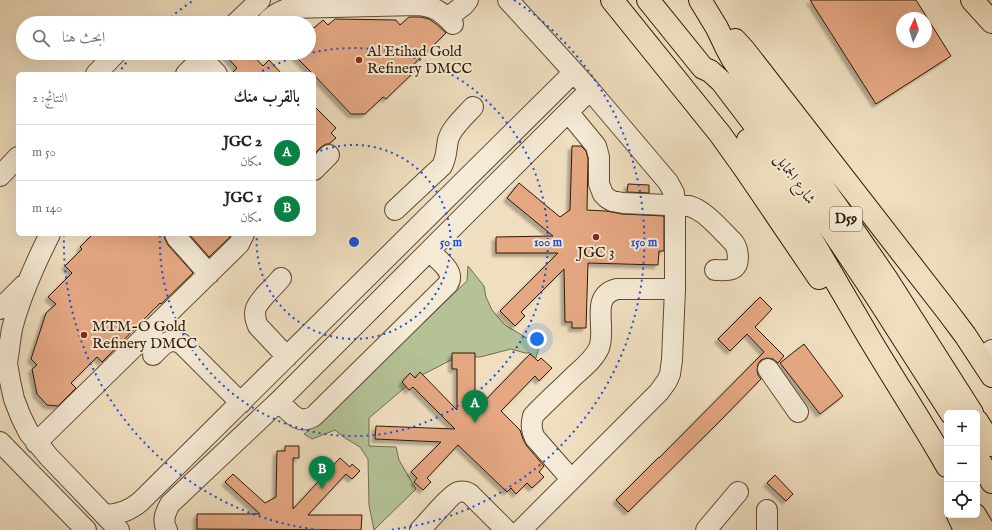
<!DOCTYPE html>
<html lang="ar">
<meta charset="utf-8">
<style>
:root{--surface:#fff;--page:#f2f2f2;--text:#202124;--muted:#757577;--line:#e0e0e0;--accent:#0b8043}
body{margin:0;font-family:"IM FELL English",Amiri,serif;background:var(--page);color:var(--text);direction:rtl}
.controls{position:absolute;right:12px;bottom:12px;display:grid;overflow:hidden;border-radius:6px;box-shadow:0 4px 16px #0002}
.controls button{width:36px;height:36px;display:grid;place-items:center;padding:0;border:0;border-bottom:1px solid var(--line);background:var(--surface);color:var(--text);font:20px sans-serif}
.compass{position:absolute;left:896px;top:12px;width:36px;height:36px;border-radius:50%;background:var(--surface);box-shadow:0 4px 16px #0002;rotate:4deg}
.you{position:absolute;left:537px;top:339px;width:14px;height:14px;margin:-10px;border:3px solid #fff;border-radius:50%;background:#1a73e8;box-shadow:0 0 0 6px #1a73e833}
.badge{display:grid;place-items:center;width:26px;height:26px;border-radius:50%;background:var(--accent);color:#fff;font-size:13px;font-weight:700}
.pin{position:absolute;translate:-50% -33px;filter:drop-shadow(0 1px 2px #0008)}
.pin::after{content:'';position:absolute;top:21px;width:14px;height:12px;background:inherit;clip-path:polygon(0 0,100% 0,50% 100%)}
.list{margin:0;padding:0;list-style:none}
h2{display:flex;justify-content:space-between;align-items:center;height:52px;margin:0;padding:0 16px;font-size:17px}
h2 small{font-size:13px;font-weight:400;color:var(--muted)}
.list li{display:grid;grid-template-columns:26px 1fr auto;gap:12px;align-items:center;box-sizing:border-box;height:56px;padding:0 16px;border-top:1px solid var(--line)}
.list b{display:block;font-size:15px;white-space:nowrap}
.list p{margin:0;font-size:13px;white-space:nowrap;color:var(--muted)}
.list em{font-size:13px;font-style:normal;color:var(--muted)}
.icon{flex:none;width:22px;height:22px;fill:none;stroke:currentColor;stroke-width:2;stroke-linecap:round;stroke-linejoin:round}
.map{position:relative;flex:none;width:992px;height:530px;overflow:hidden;direction:ltr}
.search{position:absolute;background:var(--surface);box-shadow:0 4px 16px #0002;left:16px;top:16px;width:300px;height:44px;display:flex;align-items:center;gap:10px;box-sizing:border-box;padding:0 14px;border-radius:22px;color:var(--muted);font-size:15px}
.panel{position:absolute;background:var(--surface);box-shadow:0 4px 16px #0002;left:16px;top:72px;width:300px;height:164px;border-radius:6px;direction:rtl}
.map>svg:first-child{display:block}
</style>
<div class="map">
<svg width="992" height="530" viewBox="0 0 992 530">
<defs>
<filter id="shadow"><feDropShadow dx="-3.5" dy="3.5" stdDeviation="1" flood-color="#0004"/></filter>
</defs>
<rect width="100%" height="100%" fill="#efdebf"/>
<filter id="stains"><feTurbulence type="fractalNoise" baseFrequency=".005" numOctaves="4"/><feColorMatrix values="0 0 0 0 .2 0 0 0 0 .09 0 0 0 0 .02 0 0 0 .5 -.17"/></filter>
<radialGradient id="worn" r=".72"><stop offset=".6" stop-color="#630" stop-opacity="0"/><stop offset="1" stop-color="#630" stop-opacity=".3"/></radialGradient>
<path fill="#b4c296" stroke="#726e4e" d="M 468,266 L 484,286 L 486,297 L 492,310 L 505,325 L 525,337 L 540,343 L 536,358 L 530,353 L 525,353 L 511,349 L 480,357 L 457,357 L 416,378 L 369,418 L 369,446 L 396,447 L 399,460 L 416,489 L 374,530 L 369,505 L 368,459 L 360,447 L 345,438 L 335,430 L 312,439 L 304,434 L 317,424 L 467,281 Z"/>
<path fill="#e5a883" stroke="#2f1906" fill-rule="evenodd" filter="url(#shadow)" d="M 810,0 L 916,0 L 951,56 L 876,104 ZM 902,18 L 926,18 L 926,42 L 902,42 Z
M 409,17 L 421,17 L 429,19 L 436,24 L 446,33 L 412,66 L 416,70 L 386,99 L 383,97 L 365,114 L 351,114 L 314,75 L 314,74 L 313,74 L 292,53 L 309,53 L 309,23 L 314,28 L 323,20 L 328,25 L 335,19 L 396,20 L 400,25 Z
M 223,53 L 251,53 L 263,66 L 269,60 L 282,74 L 231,74 L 237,68 Z
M 314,106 L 336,128 L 331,133 L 336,138 L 329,144 L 326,144 L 321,147 L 314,154 Z
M 572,146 L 581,146 L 586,151 L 588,159 L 587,210 L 606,211 L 622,214 L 664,216 L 664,251 L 659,251 L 658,265 L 588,263 L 586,328 L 572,328 L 572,322 L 565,322 L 564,269 L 521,312 L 525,316 L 515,326 L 500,311 L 558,253 L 496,253 L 496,237 L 553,236 L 507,198 L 519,183 L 560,217 L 570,210 Z
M 628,184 L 649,185 L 649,193 L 627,192 Z
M 93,234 L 164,234 L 165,239 L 168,245 L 193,273 L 161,304 L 160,303 L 102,362 L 97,357 L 71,383 L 76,388 L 58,406 L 47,405 L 37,394 L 32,369 L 37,365 L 31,359 L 46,313 L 56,304 L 48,297 L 72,273 L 65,266 L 82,249 L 80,247 Z
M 189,234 L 231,234 L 230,237 L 209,257 Z
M 760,297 L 772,309 L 755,327 L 784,356 L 778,363 L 773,359 L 767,358 L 761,360 L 758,364 L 757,370 L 758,375 L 761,379 L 719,422 L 628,512 L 616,500 L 659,457 L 659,458 L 764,352 L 747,334 L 730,351 L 718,339 Z
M 804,344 L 843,396 L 820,414 L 780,363 Z
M 452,353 L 475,353 L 475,411 L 530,354 L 538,361 L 541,358 L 552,368 L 539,381 L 535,376 L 501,411 L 520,430 L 523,439 L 526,445 L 544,466 L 539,472 L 544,477 L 532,488 L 527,483 L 516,494 L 511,488 L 507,492 L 458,445 L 427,478 L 431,482 L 423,490 L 414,482 L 417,478 L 411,472 L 441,442 L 375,439 L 376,426 L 455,429 L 413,387 L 409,390 L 402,382 L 410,373 L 415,378 L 420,372 L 457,410 L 457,369 L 452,369 Z
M 285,446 L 299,446 L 299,458 L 293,458 L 293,509 L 340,458 L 350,467 L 352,464 L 360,471 L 352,479 L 346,474 L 308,515 L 362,515 L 361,530 L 197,529 L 197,514 L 260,514 L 225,482 L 233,474 L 265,503 L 276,497 L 277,451 L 285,451 Z
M 775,475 L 793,494 L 786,501 L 767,483 Z"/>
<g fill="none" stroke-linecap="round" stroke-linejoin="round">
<defs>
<path id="minor" d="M 508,0 L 590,90 L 668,182 L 674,193 L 675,205 L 675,289 L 672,360 L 670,374 L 667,381 L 659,392 L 521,530
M 447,18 L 464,5 L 468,0
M 236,23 L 260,0
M 266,23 C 272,15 280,11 290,8 L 417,5 C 434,6 442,12 453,24
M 202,58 L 217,74
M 96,74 L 116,53
M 186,74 L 207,53
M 568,112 L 596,146 L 599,157 L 599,184 L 603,194 L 607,198 L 612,201 L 623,203 L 689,206 C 705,210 722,231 734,243 C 738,249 741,265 732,269 C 727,271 720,270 715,270
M 314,170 L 329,155
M 0,176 L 18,157
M 395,210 L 442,166 C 447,156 446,150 448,140 C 451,128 465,116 473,107
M 175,234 L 177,238 L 209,274
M 281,278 C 277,283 272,288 268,292 C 257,304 251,310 258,326 L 287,357
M 0,309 L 24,285
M 0,349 L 6,357 L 10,381 L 14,399 L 21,417 L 29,433 L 49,457 L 119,530
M 153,355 C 162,346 169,336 182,344 L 241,403
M 980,358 L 992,350
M 7,363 C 9,351 10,340 12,329 C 20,296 35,264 50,234
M 768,369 L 798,412
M 279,401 C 290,412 298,426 314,416 L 448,284 C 456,271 438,260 429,251
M 0,442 L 86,530
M 36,443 L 239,244 L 244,234
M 571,479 L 535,438 C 531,430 531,425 533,416 C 546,402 561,389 575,375 C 584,367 594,359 599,348 C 607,327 589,296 617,289 L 675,289
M 767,510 L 767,529
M 105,515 C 119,515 129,511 140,502 L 574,72
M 167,530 C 162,521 165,513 170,504 L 279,401 L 590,90
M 420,530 C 427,523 451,494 458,492 C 463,491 467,492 470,494 L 506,530
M 706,530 L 738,492"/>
<path id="major" d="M 612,0 L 720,134 L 745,169 L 819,278
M 648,0 L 703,68 L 710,71 L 722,82 L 798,182 L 825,220 L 878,299 L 951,413
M 700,0 L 717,28 L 727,49 L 733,60 L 847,221 L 886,278 L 972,413
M 972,0 L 992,22
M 735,40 L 745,51 L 947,311 L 965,335 L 992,376
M 748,140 C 792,203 829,270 868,336 C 894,380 922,422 947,466
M 977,421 L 992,445
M 977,457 L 992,482
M 958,515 L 965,530
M 975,515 L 984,530"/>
</defs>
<use href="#minor" stroke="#5f4a34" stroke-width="22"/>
<use href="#major" stroke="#2f1906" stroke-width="24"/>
<use href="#minor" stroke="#f5ead5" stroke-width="20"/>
<use href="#major" stroke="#efdebf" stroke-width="22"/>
</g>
<g fill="none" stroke="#1d4ed8" stroke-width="2" stroke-dasharray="2 4">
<path d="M315 153A97 97 0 1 1 257 234"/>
<path d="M257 74A194 194 0 1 1 160 235"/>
<path d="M319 530A290 290 0 0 1 64 234M118 74A290 290 0 0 1 133 54M166 21A290 290 0 0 1 194 0M514 0A290 290 0 0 1 389 530"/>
</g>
<g fill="#8f2418" stroke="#f5ead5" stroke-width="1.5">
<circle cx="359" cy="60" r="4"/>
<circle cx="596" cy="237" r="4"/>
<circle cx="84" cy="335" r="4"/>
</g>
<g text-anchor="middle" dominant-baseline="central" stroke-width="4" stroke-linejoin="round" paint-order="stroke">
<rect fill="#f5ead5" stroke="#6a5844" stroke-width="1" x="830" y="207" width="32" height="24" rx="3"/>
<g font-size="14" font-weight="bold" fill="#2f1906">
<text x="846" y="219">D59</text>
</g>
<g font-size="15" fill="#2f1906" stroke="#f5ead5" text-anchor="start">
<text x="367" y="51">Al Etihad Gold<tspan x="367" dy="17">Refinery DMCC</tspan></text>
<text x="596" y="252" text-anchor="middle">JGC 3</text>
<text x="92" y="326">MTM-O Gold<tspan x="92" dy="17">Refinery DMCC</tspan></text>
</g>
<g font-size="15" fill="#2f1906" stroke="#f5ead5">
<text transform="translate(795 179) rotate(54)">شارع الجمايل</text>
</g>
</g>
<circle cx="354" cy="242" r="6" fill="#1d4ed8" stroke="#f5ead5" stroke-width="2"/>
<g font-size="12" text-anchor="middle" font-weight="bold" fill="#1d4ed8" stroke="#f5ead5" stroke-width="4" stroke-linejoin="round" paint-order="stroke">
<text x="451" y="246">50 m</text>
<text x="548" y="246">100 m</text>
<text x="644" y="246">150 m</text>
</g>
<rect width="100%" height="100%" filter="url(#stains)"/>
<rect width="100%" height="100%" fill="url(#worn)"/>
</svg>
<div class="controls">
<button>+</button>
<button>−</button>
<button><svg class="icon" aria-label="locate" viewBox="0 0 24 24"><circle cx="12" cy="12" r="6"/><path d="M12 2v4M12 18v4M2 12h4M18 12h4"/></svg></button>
</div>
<svg class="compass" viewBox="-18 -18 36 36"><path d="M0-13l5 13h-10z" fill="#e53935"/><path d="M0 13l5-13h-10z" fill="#757577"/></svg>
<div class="you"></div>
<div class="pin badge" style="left:475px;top:423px">A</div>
<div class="pin badge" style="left:322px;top:489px">B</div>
<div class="search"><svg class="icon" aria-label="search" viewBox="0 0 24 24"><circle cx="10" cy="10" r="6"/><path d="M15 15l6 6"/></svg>ابحث هنا</div>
<section class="panel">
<h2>بالقرب منك<small>النتائج: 2</small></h2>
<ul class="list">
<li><span class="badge">A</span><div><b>JGC 2</b><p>مكان</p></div><em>50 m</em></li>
<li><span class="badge">B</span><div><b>JGC 1</b><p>مكان</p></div><em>140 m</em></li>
</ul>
</section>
</div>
